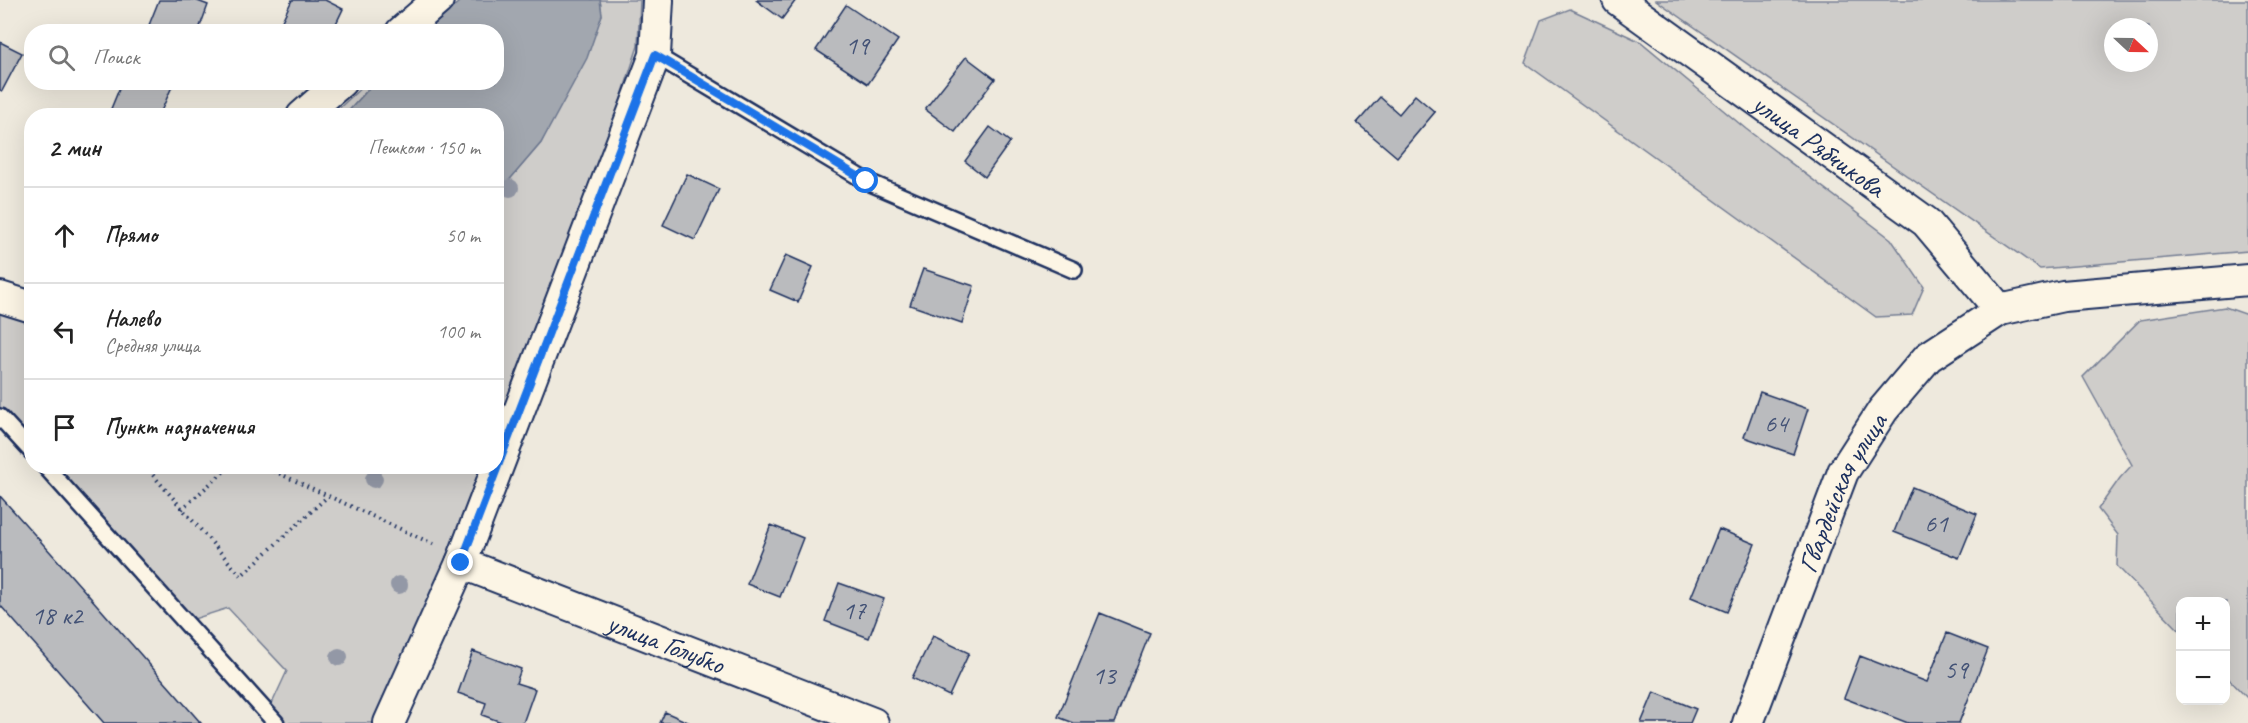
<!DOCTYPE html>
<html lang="ru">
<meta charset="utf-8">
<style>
:root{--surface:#fff;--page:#f2f2f2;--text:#222;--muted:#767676;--line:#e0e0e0}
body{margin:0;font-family:Caveat,sans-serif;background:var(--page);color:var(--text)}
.controls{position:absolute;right:18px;bottom:18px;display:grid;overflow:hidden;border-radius:12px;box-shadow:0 6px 24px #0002}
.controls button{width:54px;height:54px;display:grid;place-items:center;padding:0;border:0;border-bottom:2px solid var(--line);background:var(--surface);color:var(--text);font:30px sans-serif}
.compass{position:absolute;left:2104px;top:18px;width:54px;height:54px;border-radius:50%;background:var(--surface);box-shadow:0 6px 24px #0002;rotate:112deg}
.stop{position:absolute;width:18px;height:18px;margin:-14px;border:4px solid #1a73e8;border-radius:50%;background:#fff}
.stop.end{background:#1a73e8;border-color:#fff;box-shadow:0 2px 6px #0008}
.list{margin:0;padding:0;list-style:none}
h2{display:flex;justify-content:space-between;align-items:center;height:78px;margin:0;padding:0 24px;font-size:26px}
h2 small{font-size:20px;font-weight:400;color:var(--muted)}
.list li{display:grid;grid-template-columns:39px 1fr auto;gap:18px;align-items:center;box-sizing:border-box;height:96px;padding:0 24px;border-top:2px solid var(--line)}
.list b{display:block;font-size:22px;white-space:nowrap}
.list p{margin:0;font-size:20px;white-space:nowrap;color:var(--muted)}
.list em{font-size:20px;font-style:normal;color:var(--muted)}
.icon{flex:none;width:33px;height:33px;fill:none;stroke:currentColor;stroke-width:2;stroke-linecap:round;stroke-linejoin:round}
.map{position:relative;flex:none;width:2248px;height:723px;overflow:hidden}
.search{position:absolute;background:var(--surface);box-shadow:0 6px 24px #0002;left:24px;top:24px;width:480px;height:66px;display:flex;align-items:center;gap:15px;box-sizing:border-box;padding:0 21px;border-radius:24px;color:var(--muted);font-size:22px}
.panel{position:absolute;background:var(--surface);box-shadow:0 6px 24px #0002;left:24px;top:108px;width:480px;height:366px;border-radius:24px}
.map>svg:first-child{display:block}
</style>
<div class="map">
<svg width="2248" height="723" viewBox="0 0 2248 723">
<rect width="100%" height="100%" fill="#eee9dd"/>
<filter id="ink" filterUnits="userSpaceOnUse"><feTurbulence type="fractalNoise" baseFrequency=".0167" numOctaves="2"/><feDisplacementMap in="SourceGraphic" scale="12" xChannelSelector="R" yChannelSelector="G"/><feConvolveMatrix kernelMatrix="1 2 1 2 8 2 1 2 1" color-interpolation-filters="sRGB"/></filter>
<g filter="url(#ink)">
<path fill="#cfcdca" stroke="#757e94" stroke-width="1.5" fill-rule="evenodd" d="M 600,0 L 640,0 L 638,46 L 602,157 L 497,426 L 496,211 L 505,185 L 541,143 L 602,15 Z
M 1656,0 L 2248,0 L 2248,251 L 2040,269 ZM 2113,27 L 2149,27 L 2149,63 L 2113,63 Z
M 1570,9 L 1641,42 L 1746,129 L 1891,239 L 1924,287 L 1912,315 L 1876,317 L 1525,63 L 1541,20 Z
M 366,83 L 374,83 L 345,115 L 331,116 Z
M 2225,307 L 2248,315 L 2248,699 L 2226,676 L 2226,602 L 2180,602 L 2180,631 L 2117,566 L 2118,535 L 2098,509 L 2120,478 L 2132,465 L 2083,377 L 2140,320 Z
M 0,310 L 31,320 L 31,444 L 0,410 Z
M 335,466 L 482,467 L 442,576 L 378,723 L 281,723 L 269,710 L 287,671 L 228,608 L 191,620 L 52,467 Z"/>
<path fill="#a2a7af" stroke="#6c778f" stroke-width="1.5" d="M 461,0 L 600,0 L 602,15 L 587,58 L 541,143 L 505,185 L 497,211 L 496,116 L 345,115 L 374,83 L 496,82 L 496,32 L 427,31 Z"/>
<path fill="#babbbe" stroke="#1b2f5e" stroke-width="1.5" d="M 159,0 L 195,0 L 208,5 L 198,32 L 165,32 L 149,25 Z
M 292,0 L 325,0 L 343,9 L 332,32 L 295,32 L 280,25 Z
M 756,0 L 796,0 L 782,19 Z
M 846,5 L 898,40 L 868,84 L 816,50 Z
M 0,42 L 22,53 L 2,91 L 0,90 Z
M 966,57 L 995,79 L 955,132 L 925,109 Z
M 122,82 L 174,82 L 159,116 L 108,116 Z
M 1415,95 L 1435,112 L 1397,157 L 1357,123 L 1380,97 L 1399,114 Z
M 990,127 L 1010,142 L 985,177 L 965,161 Z
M 687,174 L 719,189 L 695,240 L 663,225 Z
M 786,255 L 813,267 L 798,302 L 770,290 Z
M 923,269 L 974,286 L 962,323 L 910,305 Z
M 1760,392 L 1808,409 L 1793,454 L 1744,437 Z
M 1912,487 L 1977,514 L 1959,558 L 1894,532 Z
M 0,496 L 60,563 L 201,723 L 104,723 L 0,605 Z
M 771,525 L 803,538 L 780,597 L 747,584 Z
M 1719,529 L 1755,544 L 1727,612 L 1691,597 Z
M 839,583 L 884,599 L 869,638 L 825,621 Z
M 1100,613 L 1150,633 L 1114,723 L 1074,723 L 1058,717 Z
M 1947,633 L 1988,649 L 1959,723 L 1908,723 L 1844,698 L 1860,656 L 1927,682 Z
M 933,636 L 969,653 L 949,696 L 912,678 Z
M 473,651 L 521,669 L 516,683 L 535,689 L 523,723 L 504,723 L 482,715 L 486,703 L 458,693 Z
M 1654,692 L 1696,709 L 1690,723 L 1641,723 Z
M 665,712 L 690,723 L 660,723 Z"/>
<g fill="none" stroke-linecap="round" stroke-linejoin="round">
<defs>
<path id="service" d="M 655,55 L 866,181 L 1074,270
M 0,417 L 32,452
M 45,466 L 276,723"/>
<g id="minor">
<path id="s1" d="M 1618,0 L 1926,222 L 2000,310"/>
<path d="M 401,32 L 438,0"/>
<path d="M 302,116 L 341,82"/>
<path d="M 0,297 L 32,307"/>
<path id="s2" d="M 461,563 L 873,723"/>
<path d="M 389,723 L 461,563 L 655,55 L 658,0"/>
<path id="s3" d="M 1748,723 L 1843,472 L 1883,410 L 1928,357 L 2000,310 L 2063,296 L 2248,280"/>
</g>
</defs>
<use href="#service" stroke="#1b2f5e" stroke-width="20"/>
<use href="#minor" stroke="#1b2f5e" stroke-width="34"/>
<path stroke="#1b2f5e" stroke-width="4" stroke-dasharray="1.5 4.5" stroke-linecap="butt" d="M 145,466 L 241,576 L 327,497
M 263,466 L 433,544
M 182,509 L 230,466"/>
<use href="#service" stroke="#fcf5e5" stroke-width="15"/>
<use href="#minor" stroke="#fcf5e5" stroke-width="30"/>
</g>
<g fill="#9398a6">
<circle cx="510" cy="188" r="9"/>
<circle cx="374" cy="479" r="9"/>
<circle cx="399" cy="585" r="9"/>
<circle cx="339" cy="657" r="9"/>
</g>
</g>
<g fill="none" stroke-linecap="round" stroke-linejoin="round" filter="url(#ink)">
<path stroke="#1a73e8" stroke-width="8" d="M 461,563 L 655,55 L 866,181"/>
</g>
<g text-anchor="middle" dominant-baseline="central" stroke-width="4.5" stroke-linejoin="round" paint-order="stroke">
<g font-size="26" fill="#435276">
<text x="857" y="45">19</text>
<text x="1776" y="423">64</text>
<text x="1936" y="523">61</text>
<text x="854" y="610">17</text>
<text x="57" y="615">18 к2</text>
<text x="1956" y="669">59</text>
<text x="1104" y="675">13</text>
</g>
<g font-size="28" fill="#1b2f5e" stroke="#fcf5e5">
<text stroke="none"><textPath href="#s1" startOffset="248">улица Рябчикова</textPath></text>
<text stroke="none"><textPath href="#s3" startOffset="249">Гвардейская улица</textPath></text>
<text stroke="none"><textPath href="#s2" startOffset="220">улица Голубко</textPath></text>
</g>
</g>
</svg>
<div class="controls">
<button>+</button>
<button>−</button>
</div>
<svg class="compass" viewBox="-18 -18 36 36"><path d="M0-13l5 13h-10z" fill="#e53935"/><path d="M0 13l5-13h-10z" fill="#767676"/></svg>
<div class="stop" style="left:866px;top:181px"></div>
<div class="stop end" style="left:461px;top:563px"></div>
<div class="search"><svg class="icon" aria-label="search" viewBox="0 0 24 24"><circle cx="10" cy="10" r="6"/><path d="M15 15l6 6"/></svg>Поиск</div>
<section class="panel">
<h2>2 мин<small>Пешком · 150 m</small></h2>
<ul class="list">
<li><svg class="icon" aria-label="ahead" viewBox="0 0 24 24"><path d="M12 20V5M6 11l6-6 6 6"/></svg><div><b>Прямо</b></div><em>50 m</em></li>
<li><svg class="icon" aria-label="left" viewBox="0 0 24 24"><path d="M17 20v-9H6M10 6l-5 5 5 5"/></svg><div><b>Налево</b><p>Средняя улица</p></div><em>100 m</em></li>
<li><svg class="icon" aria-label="arrive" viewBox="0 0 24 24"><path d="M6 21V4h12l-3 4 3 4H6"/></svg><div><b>Пункт назначения</b></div></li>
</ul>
</section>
</div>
